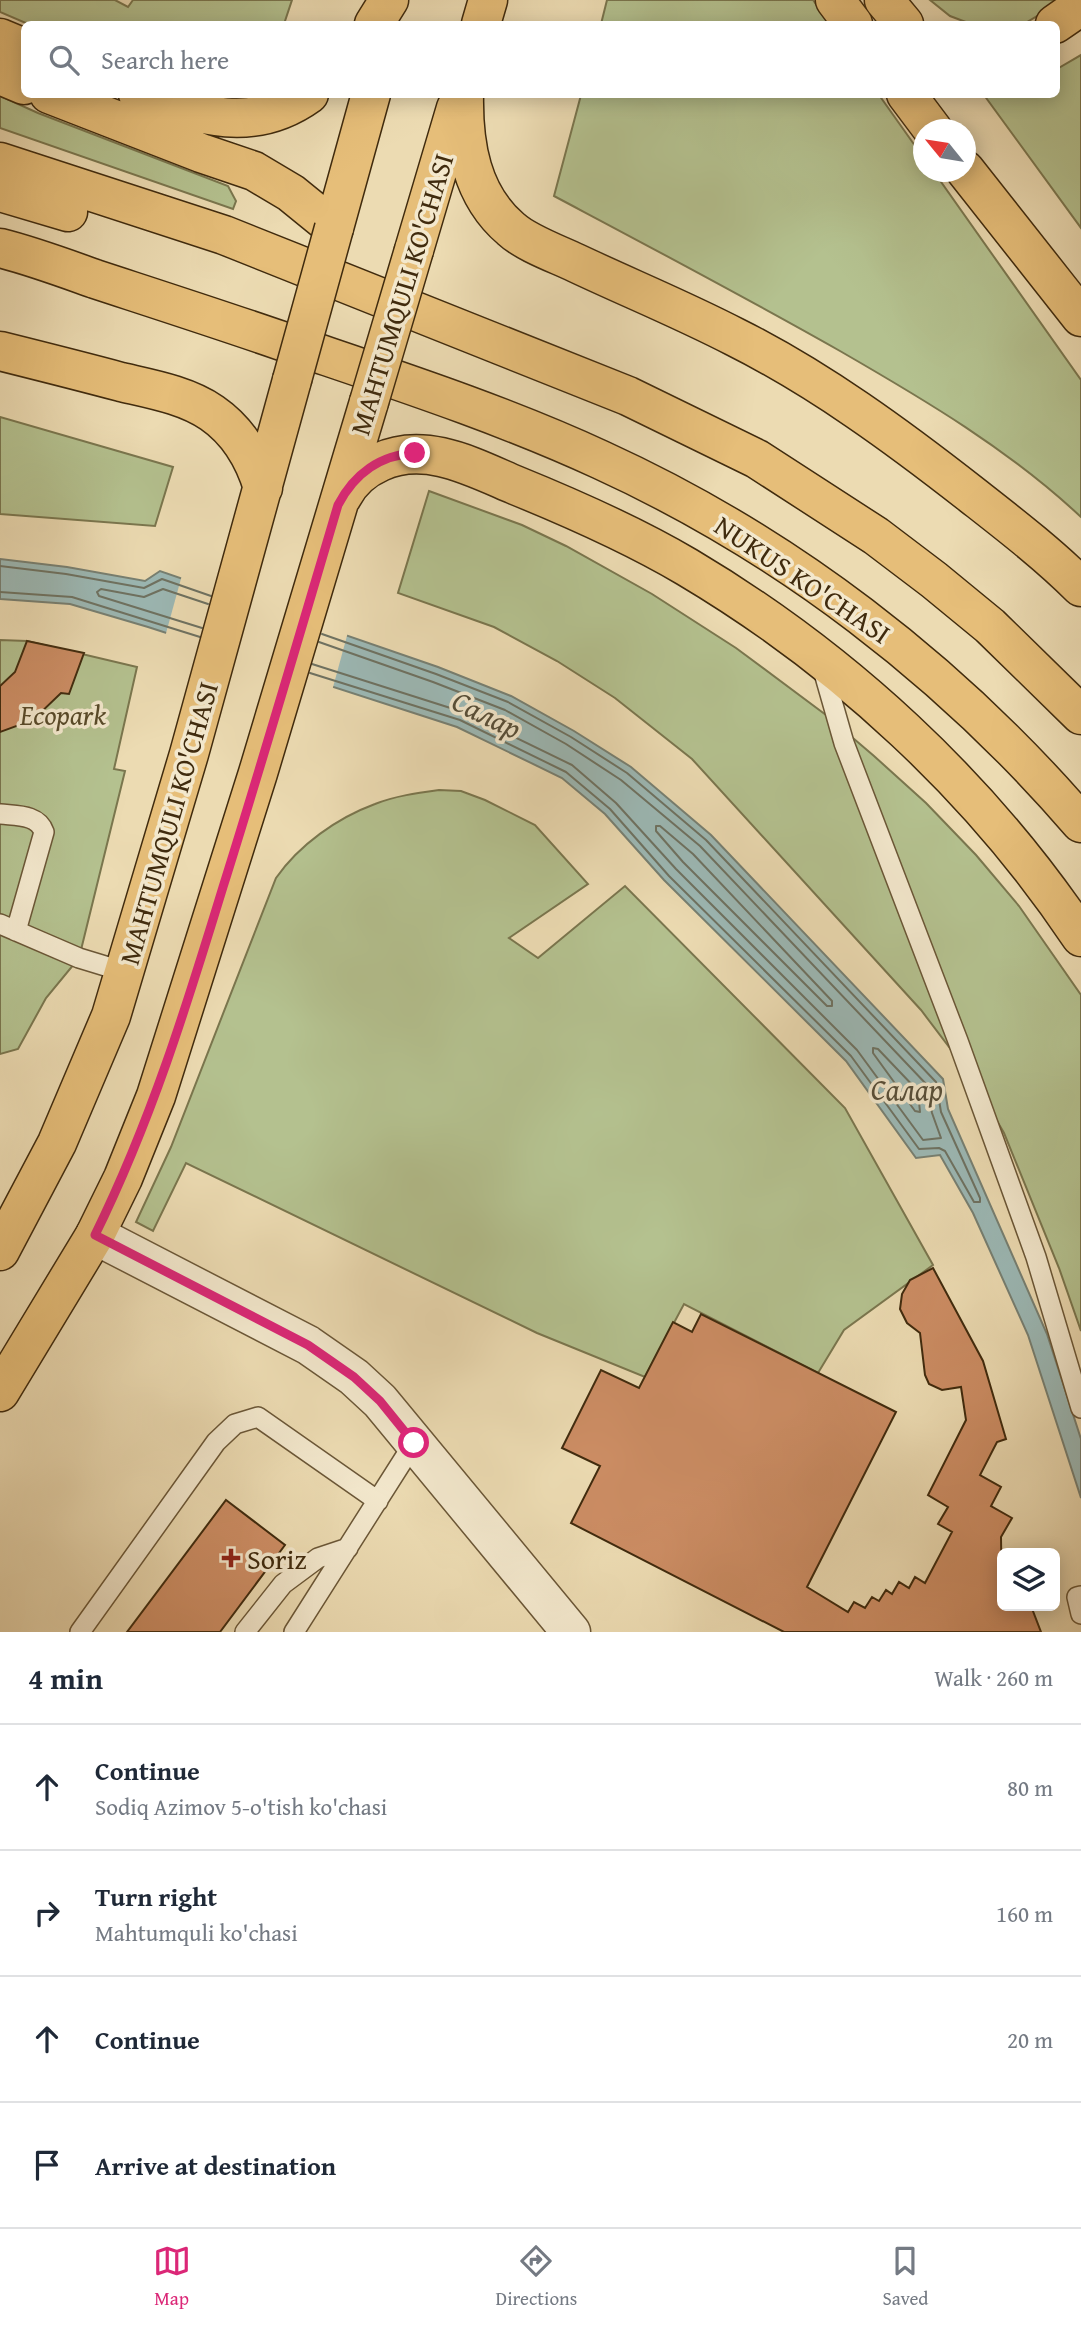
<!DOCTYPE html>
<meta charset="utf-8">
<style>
:root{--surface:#fff;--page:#f2f2f3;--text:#1f2937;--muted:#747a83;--line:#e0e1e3;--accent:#db2777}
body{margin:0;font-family:"Gentium Book Plus",serif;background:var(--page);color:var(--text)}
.controls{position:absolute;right:21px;bottom:21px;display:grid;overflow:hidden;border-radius:10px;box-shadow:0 4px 18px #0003}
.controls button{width:63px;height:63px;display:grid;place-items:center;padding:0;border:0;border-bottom:2px solid var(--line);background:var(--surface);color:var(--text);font:35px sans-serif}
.compass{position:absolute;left:913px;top:119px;width:63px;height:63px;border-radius:50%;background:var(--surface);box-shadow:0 4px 18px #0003;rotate:300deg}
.stop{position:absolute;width:21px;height:21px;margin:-16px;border:5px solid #db2777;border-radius:50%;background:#fff}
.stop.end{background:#db2777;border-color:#fff;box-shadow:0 2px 7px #0008}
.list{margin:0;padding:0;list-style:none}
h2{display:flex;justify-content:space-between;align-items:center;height:91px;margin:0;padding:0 28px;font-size:30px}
h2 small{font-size:23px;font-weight:400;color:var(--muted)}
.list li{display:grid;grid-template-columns:46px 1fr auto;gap:21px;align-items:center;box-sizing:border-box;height:126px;padding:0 28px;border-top:2px solid var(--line)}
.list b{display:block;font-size:26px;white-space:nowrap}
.list p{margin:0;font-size:23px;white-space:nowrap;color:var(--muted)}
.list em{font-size:23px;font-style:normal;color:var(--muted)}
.icon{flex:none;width:38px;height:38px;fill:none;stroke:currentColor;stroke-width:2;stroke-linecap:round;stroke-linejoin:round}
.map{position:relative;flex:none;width:1081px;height:1632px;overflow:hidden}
.search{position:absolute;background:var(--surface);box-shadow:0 4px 18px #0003;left:21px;right:21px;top:21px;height:77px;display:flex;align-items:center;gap:18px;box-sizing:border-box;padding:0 24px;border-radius:10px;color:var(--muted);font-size:26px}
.sheet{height:595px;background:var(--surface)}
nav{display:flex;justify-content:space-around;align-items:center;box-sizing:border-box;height:98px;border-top:2px solid var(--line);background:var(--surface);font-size:19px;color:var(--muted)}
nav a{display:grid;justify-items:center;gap:4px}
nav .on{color:var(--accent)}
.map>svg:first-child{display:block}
</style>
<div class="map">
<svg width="1081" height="1632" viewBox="0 0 1081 1632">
<rect width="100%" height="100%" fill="#ecdbb2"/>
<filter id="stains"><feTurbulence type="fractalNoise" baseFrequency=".00286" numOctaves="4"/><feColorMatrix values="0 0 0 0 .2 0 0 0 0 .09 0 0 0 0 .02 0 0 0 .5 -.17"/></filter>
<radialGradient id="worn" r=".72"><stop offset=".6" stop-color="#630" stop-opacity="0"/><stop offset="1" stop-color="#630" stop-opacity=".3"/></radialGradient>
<path fill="#b4c18f" stroke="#7a764e" stroke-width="2" d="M 0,0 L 115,0 L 128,7 L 133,0 L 292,0 L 284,24 L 28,24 L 0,12 Z
M 607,0 L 813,0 L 830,24 L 601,24 Z
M 930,0 L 1064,0 L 1027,22 L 1011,24 L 971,24 L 950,16 Z
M 1081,55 L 1081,228 L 984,95 L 1056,94 L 1057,69 Z
M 581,95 L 879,95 L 923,157 L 923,172 L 934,172 L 1081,380 L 1081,517 C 1008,449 925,400 840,351 C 745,297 650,247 554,196 Z
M 0,96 L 38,113 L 228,186 L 236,201 L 233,209 L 0,128 Z
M 0,417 L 173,467 L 155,526 L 0,514 Z
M 429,491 L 522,525 L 566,546 L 652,594 L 736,648 L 826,715 L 874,756 L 926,803 L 976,855 L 1019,906 L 1081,995 L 1081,1331 L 1059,1268 L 1004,1133 L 971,1076 L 921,1010 L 692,759 L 615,698 L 557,661 L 494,627 L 398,593 Z
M 0,640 L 27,641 L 137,667 L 114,769 L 125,771 L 79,958 L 46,998 L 18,1049 L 0,1054 Z
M 439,790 L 461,791 L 485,800 L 535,825 L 588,884 L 509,938 L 538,958 L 625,886 L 845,1108 L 933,1265 L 844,1330 L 818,1373 L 684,1304 L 645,1377 L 537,1333 L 186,1163 L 153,1231 L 136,1222 L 171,1147 L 276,878 C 299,845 337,818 375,804 C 395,796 417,793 439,790 Z"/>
<path fill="#9cb9b6" stroke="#778073" stroke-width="2" d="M 0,559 L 67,567 L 145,581 L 160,571 L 438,667 L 511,696 L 574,731 L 631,767 L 711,835 L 943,1079 L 948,1109 L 1047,1334 L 1081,1439 L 1081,1498 L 1028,1335 L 973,1213 L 940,1155 L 916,1158 L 846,1061 L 664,880 L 605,814 L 562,778 L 457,727 L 148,627 L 70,604 L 0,599 Z"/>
<path fill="#ecdbb2" d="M 182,575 L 348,632 L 332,691 L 165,637 Z"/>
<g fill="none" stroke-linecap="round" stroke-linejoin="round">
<path stroke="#6e7262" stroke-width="2" d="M 0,566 L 66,574 L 144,588 L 162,579 L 211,596
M 0,592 L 72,597 L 200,637
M 202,628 L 99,596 L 97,592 L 101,589 L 144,597 L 163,589 L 208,604
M 312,664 L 463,712 L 572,765 L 616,803 L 676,869 L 857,1050 L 923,1140 L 941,1138 L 932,1113 L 928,1086 L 700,846 L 621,780 L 566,744 L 505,710 L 433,682 L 319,642
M 310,673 L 460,720 L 566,772 L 610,809 L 669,876 L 851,1056 L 919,1149 L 939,1148 L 945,1151 L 974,1202 L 980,1202 L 980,1198 L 941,1112 L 936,1082 L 706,840 L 627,773 L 571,737 L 508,702 L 436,674 L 322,634
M 656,826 L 660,826 L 693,854 L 832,1001 L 832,1006 L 827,1006 L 683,862 L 656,831 Z
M 873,1048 L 878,1049 L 918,1091 L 920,1112 L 915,1111 L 873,1053 Z"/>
</g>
<path fill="#cc8d64" stroke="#402b0e" stroke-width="2" d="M 27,641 L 84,653 L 69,694 L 61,693 L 33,720 L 0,732 L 0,686 L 15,672 Z
M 933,1268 L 983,1361 L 1006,1439 L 997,1442 L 980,1475 L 1001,1487 L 991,1506 L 1012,1518 L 1001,1537 L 1002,1606 L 1031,1606 L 1041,1632 L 784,1632 L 571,1523 L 600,1466 L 562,1448 L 601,1370 L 639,1388 L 673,1322 L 692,1332 L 701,1314 L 896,1412 L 807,1587 L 848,1612 L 854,1602 L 865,1608 L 872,1597 L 879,1601 L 886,1590 L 892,1594 L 899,1582 L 909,1588 L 915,1577 L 925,1583 L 952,1532 L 938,1524 L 948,1507 L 928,1495 L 966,1420 L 961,1387 L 942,1390 L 929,1384 L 925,1375 L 920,1333 L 907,1323 L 900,1309 L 902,1294 L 910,1280 Z
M 226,1500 L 285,1545 L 220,1632 L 127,1632 Z"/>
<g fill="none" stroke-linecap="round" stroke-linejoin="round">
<defs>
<path id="lane" d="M 822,666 L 844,743 L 958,1041 L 1036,1257 L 1081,1408
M 0,814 C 16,816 38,814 44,832 L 16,931
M 0,924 L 79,958 L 125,972
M 1081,1596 L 1077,1597 L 1081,1614
M 80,1632 L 216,1442 L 235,1424 L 258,1417 L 378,1501
M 245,1632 L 283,1584 L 318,1558 L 348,1548
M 294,1632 L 414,1443"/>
<path id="street" d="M 95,1235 L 308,1345 L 354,1377 L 380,1401 L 571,1632"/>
<path id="primary" d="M 884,0 L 904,24
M 374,24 L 389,0
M 481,24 L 488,0
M 1055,24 L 1081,6
M 0,38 L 24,48
M 0,75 L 24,85
M 49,94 L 201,153 L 254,171 L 291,193 L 334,228 L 371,94
M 138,94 C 198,115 252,135 309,94
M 464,94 C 463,144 471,195 511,229 C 526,243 557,254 576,263 C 629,288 683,310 735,337 C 819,379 898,437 972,495 C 1009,524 1048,554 1081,587
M 0,162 L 224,235 L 628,396 L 757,459 L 876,536 L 934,580 L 990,626 L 1081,715
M 0,192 L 68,212
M 0,248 C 32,256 64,268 95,279 C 156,299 218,319 279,340 C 387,377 497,412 601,460 C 785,544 949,670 1081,823
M 414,250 L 456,108
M 0,351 C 40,361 80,371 121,382 C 151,389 186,395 212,413 C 238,431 254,458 263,488
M 342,497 C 350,481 364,469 380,462 C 425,441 473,467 515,485 C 574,509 633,535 687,567 C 842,659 981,787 1081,937
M 0,1251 L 57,1143 L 111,1016 L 189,754 L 292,380
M 0,1392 L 95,1235 L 123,1178 L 156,1096 L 258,773 L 369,402"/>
<path id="highway" d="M 835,0 L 853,24
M 906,94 L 933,130
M 965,170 L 1081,317"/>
</defs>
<use href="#lane" stroke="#6b5737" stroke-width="22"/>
<use href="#street" stroke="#6b5737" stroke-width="41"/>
<use href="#primary" stroke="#402b0e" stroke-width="41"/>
<use href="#highway" stroke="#402b0e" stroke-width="41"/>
<use href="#lane" stroke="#f3e8cd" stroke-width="19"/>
<use href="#street" stroke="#f3e8cd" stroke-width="38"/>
<use href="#primary" stroke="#e6be79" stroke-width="38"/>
<use href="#highway" stroke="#e6be79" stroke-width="38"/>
<defs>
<path id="primary-bridge" d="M 292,380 L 334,228
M 369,402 L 414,250"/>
</defs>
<use href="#primary-bridge" stroke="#402b0e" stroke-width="41" stroke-linecap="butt"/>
<use href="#primary-bridge" stroke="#e6be79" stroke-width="38"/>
</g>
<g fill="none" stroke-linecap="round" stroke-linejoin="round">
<path stroke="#db2777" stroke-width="9" d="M 414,1443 L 380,1401 L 354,1377 L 308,1345 L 95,1235 C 151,1121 186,1008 223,887 C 263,760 300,633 338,505 C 354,474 380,455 415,453"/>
</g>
<path fill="#8f2418" stroke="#f3e8cd" stroke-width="2.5" d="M227.5 1547.5h7v7h7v7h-7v7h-7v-7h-7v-7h7z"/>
<g text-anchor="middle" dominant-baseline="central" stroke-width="7" stroke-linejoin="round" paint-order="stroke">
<g font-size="28" fill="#402b0e" stroke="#f3e8cd">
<text transform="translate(401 294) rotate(-73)">MAHTUMQULI KO'CHASI</text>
<text transform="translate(803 579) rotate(34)">NUKUS KO'CHASI</text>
<text transform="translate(168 823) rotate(-74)">MAHTUMQULI KO'CHASI</text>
</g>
<g font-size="28" font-style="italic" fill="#574928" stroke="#f3e8cd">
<text x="63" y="714">Ecopark</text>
</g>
<g font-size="28" fill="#402b0e" stroke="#f3e8cd" text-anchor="start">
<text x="247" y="1558">Soriz</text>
</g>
<g font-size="30" font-style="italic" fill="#574e38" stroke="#f3e8cd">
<text transform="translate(487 714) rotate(26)">Салар</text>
<text x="907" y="1089">Салар</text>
</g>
</g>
<rect width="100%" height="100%" filter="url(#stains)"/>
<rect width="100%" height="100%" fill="url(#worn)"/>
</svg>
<div class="controls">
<button><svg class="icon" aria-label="layers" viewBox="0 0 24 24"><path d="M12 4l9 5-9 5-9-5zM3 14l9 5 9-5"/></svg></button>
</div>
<svg class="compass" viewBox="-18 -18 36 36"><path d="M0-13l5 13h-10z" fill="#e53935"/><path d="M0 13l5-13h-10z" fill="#747a83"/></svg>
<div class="stop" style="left:414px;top:1443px"></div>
<div class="stop end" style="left:415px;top:453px"></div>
<div class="search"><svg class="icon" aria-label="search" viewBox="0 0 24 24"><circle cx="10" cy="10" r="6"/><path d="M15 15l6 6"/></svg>Search here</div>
</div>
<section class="sheet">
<h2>4 min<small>Walk · 260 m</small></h2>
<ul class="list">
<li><svg class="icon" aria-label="ahead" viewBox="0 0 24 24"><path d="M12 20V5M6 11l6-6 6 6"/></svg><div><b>Continue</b><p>Sodiq Azimov 5-o'tish ko'chasi</p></div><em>80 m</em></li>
<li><svg class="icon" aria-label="right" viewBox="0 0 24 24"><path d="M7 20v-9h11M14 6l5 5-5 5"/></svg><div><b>Turn right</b><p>Mahtumquli ko'chasi</p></div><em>160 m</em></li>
<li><svg class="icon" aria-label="ahead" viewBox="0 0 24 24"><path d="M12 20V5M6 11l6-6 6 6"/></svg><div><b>Continue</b></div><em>20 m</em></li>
<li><svg class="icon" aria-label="arrive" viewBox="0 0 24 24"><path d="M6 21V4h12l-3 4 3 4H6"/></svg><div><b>Arrive at destination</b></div></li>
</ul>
</section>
<nav>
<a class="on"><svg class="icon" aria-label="map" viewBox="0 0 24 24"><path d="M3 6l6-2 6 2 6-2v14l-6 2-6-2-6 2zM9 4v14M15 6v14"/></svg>Map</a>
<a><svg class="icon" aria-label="directions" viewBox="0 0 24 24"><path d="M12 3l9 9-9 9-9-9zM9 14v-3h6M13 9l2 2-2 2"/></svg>Directions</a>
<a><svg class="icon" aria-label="saved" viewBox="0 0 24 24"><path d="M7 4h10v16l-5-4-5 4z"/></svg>Saved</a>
</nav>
